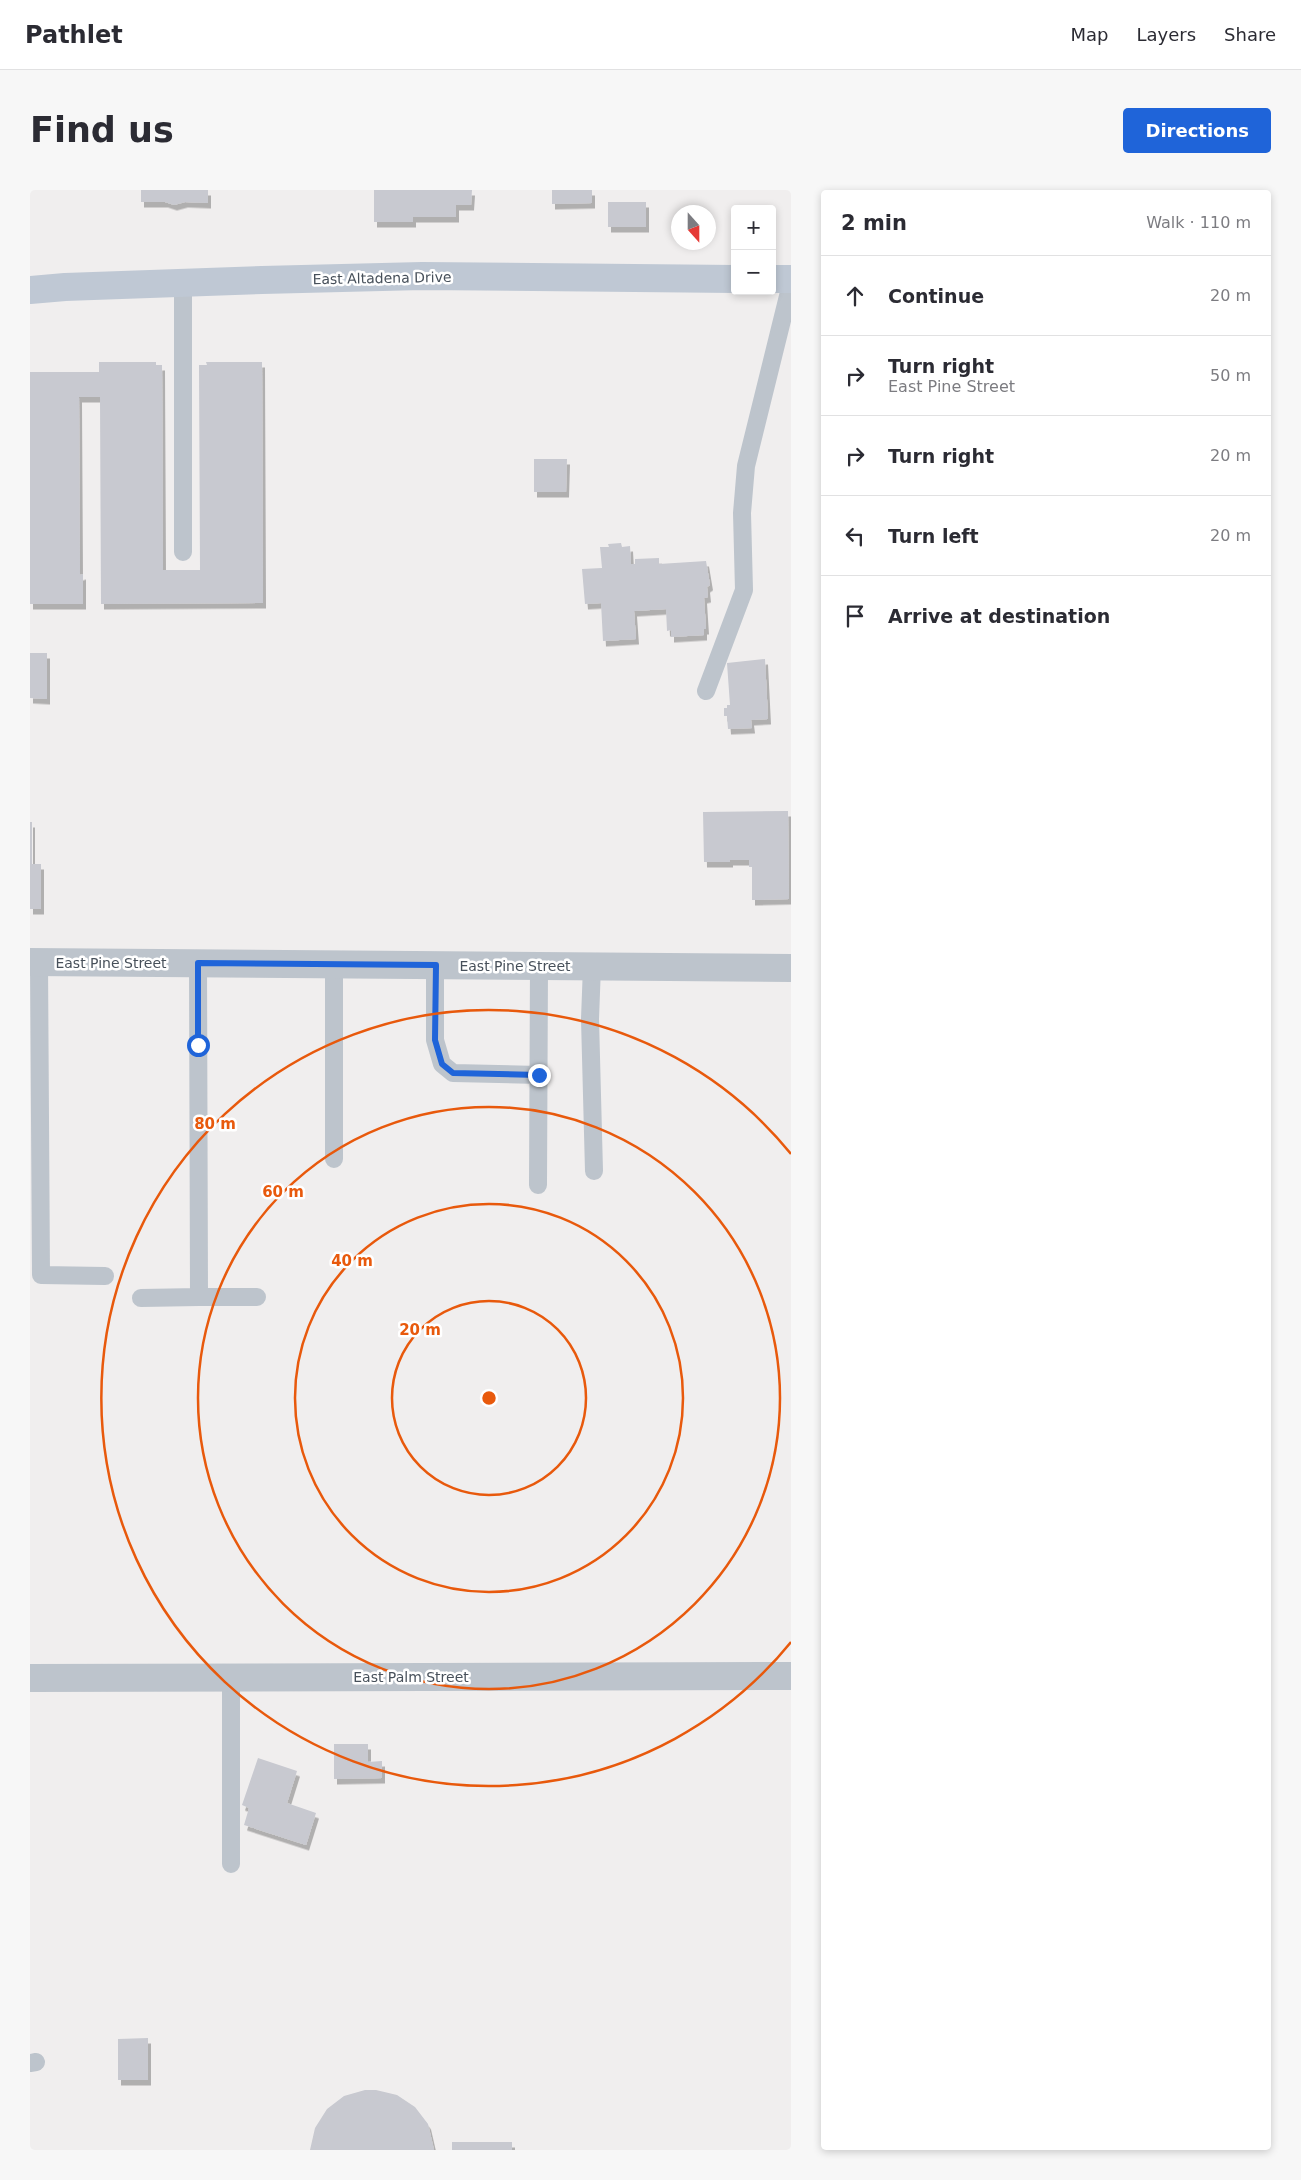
<!DOCTYPE html>
<meta charset="utf-8">
<style>
:root{--surface:#fff;--page:#f7f7f7;--text:#2b2b33;--muted:#7c7c81;--line:#e1e1e2;--accent:#1f64d9}
body{margin:0;font-family:"DejaVu Sans",sans-serif;background:var(--page);color:var(--text)}
.controls{position:absolute;right:15px;top:15px;display:grid;overflow:hidden;border-radius:5px;box-shadow:0 2px 8px #0003}
.controls button{width:45px;height:45px;display:grid;place-items:center;padding:0;border:0;border-bottom:1px solid var(--line);background:var(--surface);color:var(--text);font:25px sans-serif}
.compass{position:absolute;left:641px;top:15px;width:45px;height:45px;border-radius:50%;background:var(--surface);box-shadow:0 2px 8px #0003;rotate:159deg}
.stop{position:absolute;width:15px;height:15px;margin:-11px;border:4px solid #1f64d9;border-radius:50%;background:#fff}
.stop.end{background:#1f64d9;border-color:#fff;box-shadow:0 1px 5px #0008}
.list{margin:0;padding:0;list-style:none}
h2{display:flex;justify-content:space-between;align-items:center;height:65px;margin:0;padding:0 20px;font-size:21px}
h2 small{font-size:16px;font-weight:400;color:var(--muted)}
.list li{display:grid;grid-template-columns:32px 1fr auto;gap:15px;align-items:center;box-sizing:border-box;height:80px;padding:0 20px;border-top:1px solid var(--line)}
.list b{display:block;font-size:19px;white-space:nowrap}
.list p{margin:0;font-size:16px;white-space:nowrap;color:var(--muted)}
.list em{font-size:16px;font-style:normal;color:var(--muted)}
.icon{flex:none;width:28px;height:28px;fill:none;stroke:currentColor;stroke-width:2;stroke-linecap:round;stroke-linejoin:round}
.map{position:relative;flex:none;width:761px;height:1960px;overflow:hidden;border-radius:5px}
header{display:flex;align-items:center;gap:30px;box-sizing:border-box;height:70px;padding:0 25px;background:var(--surface);border-bottom:1px solid var(--line)}
header strong{font-size:24px}
nav{display:flex;gap:28px;margin-inline-start:auto;font-size:18px}
.intro{display:flex;align-items:center;justify-content:space-between;box-sizing:border-box;height:120px;padding:0 30px}
h1{margin:0;font-size:35px}
.button{padding:12px 22px;border-radius:5px;background:var(--accent);color:#fff;font-size:18px;font-weight:700}
main{display:flex;gap:30px;padding:0 30px}
aside{flex:1;background:var(--surface);border-radius:5px;box-shadow:0 2px 8px #0003}
.map>svg:first-child{display:block}
</style>
<header>
<strong>Pathlet</strong>
<nav><a>Map</a><a>Layers</a><a>Share</a></nav>
</header>
<div class="intro"><h1>Find us</h1><a class="button">Directions</a></div>
<main>
<div class="map">
<svg width="761" height="1960" viewBox="0 0 761 1960">
<defs>
<filter id="shadow"><feDropShadow dx="3" dy="5.5" stdDeviation="0" flood-color="#0004"/></filter>
</defs>
<rect width="100%" height="100%" fill="#f0eeee"/>
<path fill="#c8c9d0" filter="url(#shadow)" d="M 111,0 L 178,0 L 178,13 L 155,12 L 144,15 L 135,12 L 111,12 Z
M 344,0 L 442,0 L 441,15 L 426,15 L 426,27 L 383,27 L 383,32 L 344,32 Z
M 522,0 L 562,0 L 562,13 L 522,14 Z
M 578,12 L 616,12 L 616,37 L 578,37 Z
M 69,172 L 126,172 L 126,175 L 132,175 L 133,380 L 170,380 L 169,175 L 177,175 L 176,172 L 232,172 L 233,413 L 71,414 L 70,207 L 49,207 L 50,385 L 53,384 L 53,414 L 0,414 L 0,182 L 69,182 Z
M 504,269 L 537,269 L 536,302 L 504,302 Z
M 591,353 L 592,357 L 600,356 L 601,374 L 605,374 L 605,369 L 629,368 L 629,374 L 676,371 L 680,395 L 677,397 L 678,407 L 674,408 L 676,439 L 674,439 L 674,445 L 641,447 L 641,440 L 637,441 L 636,419 L 604,421 L 606,449 L 573,451 L 571,413 L 555,414 L 552,379 L 572,378 L 570,357 L 579,357 L 578,354 Z
M 0,463 L 17,463 L 17,509 L 0,508 Z
M 735,469 L 738,529 L 721,530 L 722,538 L 698,539 L 697,526 L 694,526 L 694,518 L 697,518 L 697,515 L 700,515 L 697,473 Z
M 758,621 L 759,709 L 722,710 L 722,677 L 719,677 L 719,670 L 700,670 L 700,672 L 674,672 L 673,622 Z
M 0,632 L 2,632 L 2,674 L 11,674 L 11,719 L 0,719 Z
M 304,1554 L 338,1554 L 338,1572 L 352,1571 L 352,1588 L 304,1589 Z
M 228,1568 L 267,1581 L 257,1613 L 286,1623 L 276,1655 L 214,1635 L 219,1618 L 212,1615 Z
M 118,1848 L 118,1890 L 88,1890 L 88,1849 Z
M 335,1900 L 346,1900 L 367,1905 L 385,1917 L 398,1934 L 404,1960 L 280,1960 L 285,1938 L 297,1919 L 314,1906 Z
M 422,1952 L 482,1952 L 482,1960 L 422,1960 Z"/>
<g fill="none" stroke-linecap="round" stroke-linejoin="round">
<path stroke="#bdc4cc" stroke-width="18" d="M 153,93 L 153,362
M 676,501 L 714,400 L 712,323 L 716,276 L 761,94
M 9,772 L 11,1085 L 75,1086
M 405,775 L 405,850 L 412,874 L 423,883 L 509,885
M 562,776 L 560,829 L 564,981
M 304,969 L 304,775
M 508,995 L 509,776
M 169,1107 L 227,1107
M 111,1108 L 169,1107 L 168,773
M 201,1487 L 201,1674
M 0,1873 L 6,1872"/>
<path stroke="#bdc4cc" stroke-width="28" d="M 0,772 L 761,778
M 0,1488 L 761,1486"/>
<path stroke="#bfc8d4" stroke-width="28" d="M 742,89 L 761,89
M 0,100 L 35,97 L 232,90 L 392,86 L 705,89"/>
</g>
<g fill="none" stroke-linecap="round" stroke-linejoin="round">
<path stroke="#1f64d9" stroke-width="6" d="M 168,855 L 168,773 L 406,775 L 405,850 L 412,874 L 423,883 L 509,885"/>
</g>
<g fill="none" stroke="#e8590c" stroke-width="2.5">
<circle cx="459" cy="1208" r="97"/>
<circle cx="459" cy="1208" r="194"/>
<circle cx="459" cy="1208" r="291"/>
<path d="M761 1452A388 388 0 1 1 761 964"/>
</g>
<g text-anchor="middle" dominant-baseline="central" stroke-width="5" stroke-linejoin="round" paint-order="stroke">
<g font-size="14" fill="#47505a" stroke="#fff">
<text transform="translate(352 88) rotate(-1)">East Altadena Drive</text>
<text x="81" y="773">East Pine Street</text>
<text x="485" y="776">East Pine Street</text>
<text x="381" y="1487">East Palm Street</text>
</g>
</g>
<circle cx="459" cy="1208" r="8" fill="#e8590c" stroke="#fff" stroke-width="2.5"/>
<g font-size="15" text-anchor="middle" font-weight="bold" fill="#e8590c" stroke="#fff" stroke-width="5" stroke-linejoin="round" paint-order="stroke">
<text x="185" y="939">80 m</text>
<text x="253" y="1007">60 m</text>
<text x="322" y="1076">40 m</text>
<text x="390" y="1145">20 m</text>
</g>
</svg>
<div class="controls">
<button>+</button>
<button>−</button>
</div>
<svg class="compass" viewBox="-18 -18 36 36"><path d="M0-13l5 13h-10z" fill="#e53935"/><path d="M0 13l5-13h-10z" fill="#7c7c81"/></svg>
<div class="stop" style="left:168px;top:855px"></div>
<div class="stop end" style="left:509px;top:885px"></div>
</div>
<aside>
<h2>2 min<small>Walk · 110 m</small></h2>
<ul class="list">
<li><svg class="icon" aria-label="ahead" viewBox="0 0 24 24"><path d="M12 20V5M6 11l6-6 6 6"/></svg><div><b>Continue</b></div><em>20 m</em></li>
<li><svg class="icon" aria-label="right" viewBox="0 0 24 24"><path d="M7 20v-9h11M14 6l5 5-5 5"/></svg><div><b>Turn right</b><p>East Pine Street</p></div><em>50 m</em></li>
<li><svg class="icon" aria-label="right" viewBox="0 0 24 24"><path d="M7 20v-9h11M14 6l5 5-5 5"/></svg><div><b>Turn right</b></div><em>20 m</em></li>
<li><svg class="icon" aria-label="left" viewBox="0 0 24 24"><path d="M17 20v-9H6M10 6l-5 5 5 5"/></svg><div><b>Turn left</b></div><em>20 m</em></li>
<li><svg class="icon" aria-label="arrive" viewBox="0 0 24 24"><path d="M6 21V4h12l-3 4 3 4H6"/></svg><div><b>Arrive at destination</b></div></li>
</ul>
</aside>
</main>
